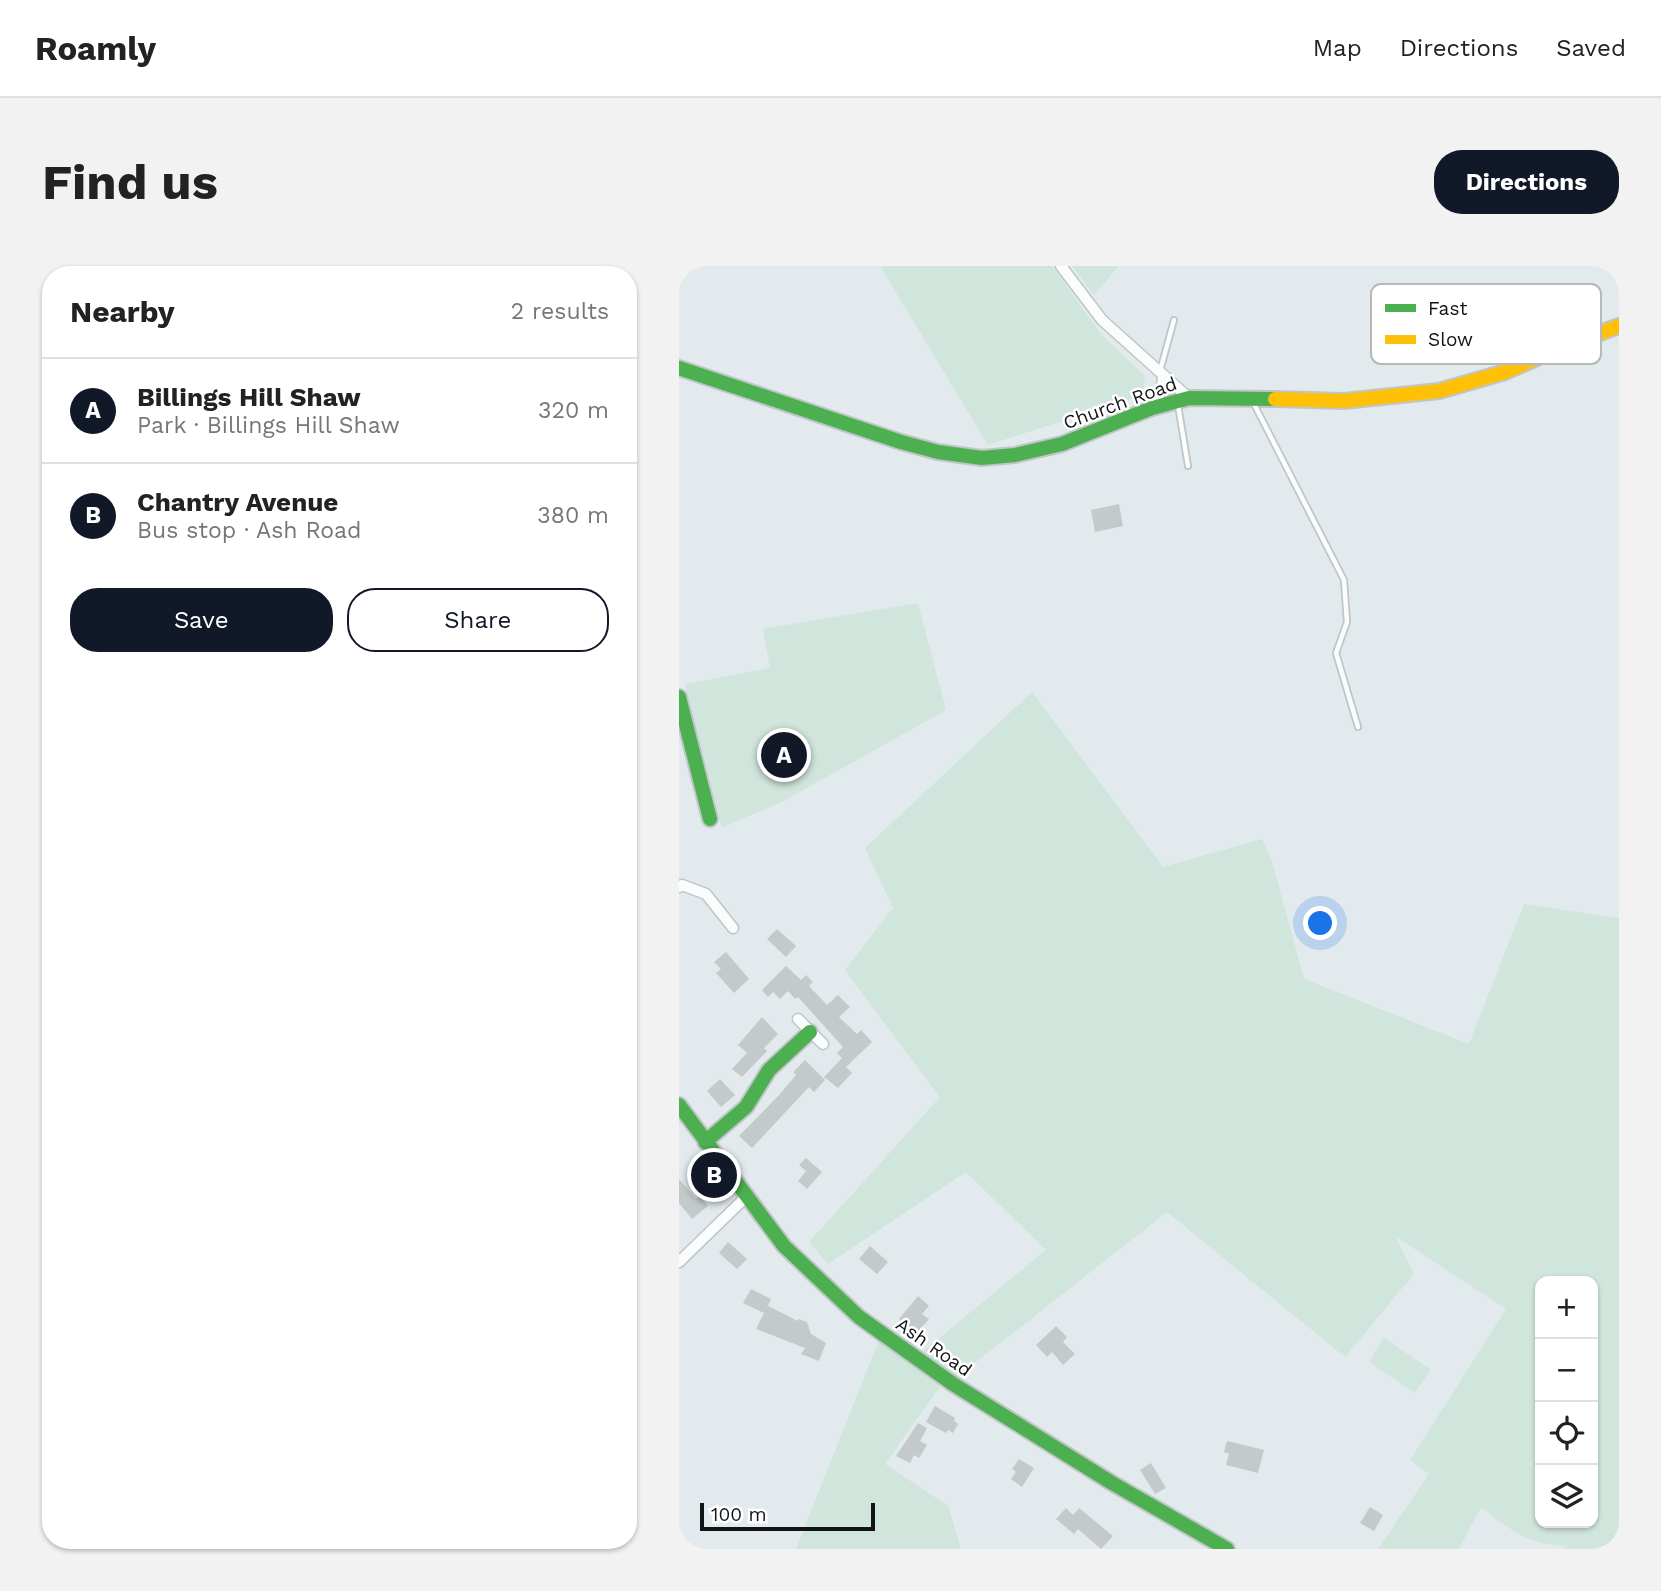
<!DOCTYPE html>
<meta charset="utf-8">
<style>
:root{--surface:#fff;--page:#f2f2f2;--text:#222;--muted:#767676;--line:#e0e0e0;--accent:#111827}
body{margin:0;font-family:"Work Sans",sans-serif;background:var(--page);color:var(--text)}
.controls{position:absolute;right:21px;bottom:21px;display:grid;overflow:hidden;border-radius:14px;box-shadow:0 2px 5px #0004}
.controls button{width:63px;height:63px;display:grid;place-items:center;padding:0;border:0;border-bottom:2px solid var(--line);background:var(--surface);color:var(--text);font:35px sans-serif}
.scale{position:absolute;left:21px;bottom:18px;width:175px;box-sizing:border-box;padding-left:7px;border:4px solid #101416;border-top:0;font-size:19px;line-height:24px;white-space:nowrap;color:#101416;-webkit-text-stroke:5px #fff;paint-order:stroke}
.you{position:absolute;left:642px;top:658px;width:24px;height:24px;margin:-18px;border:5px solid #fff;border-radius:50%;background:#1a73e8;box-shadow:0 0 0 10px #1a73e833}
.badge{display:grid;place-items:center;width:46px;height:46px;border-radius:50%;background:var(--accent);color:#fff;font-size:23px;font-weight:700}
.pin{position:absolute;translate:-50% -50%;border:4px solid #fff;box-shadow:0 2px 7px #0006}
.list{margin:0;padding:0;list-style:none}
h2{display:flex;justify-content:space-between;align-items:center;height:91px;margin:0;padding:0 28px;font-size:30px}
h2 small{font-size:23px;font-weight:400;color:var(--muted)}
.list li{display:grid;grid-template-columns:46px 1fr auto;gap:21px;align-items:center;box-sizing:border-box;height:105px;padding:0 28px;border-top:2px solid var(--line)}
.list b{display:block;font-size:26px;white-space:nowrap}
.list p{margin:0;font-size:23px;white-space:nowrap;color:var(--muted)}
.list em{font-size:23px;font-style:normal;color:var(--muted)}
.actions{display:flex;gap:14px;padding:21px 28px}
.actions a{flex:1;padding:16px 0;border:2px solid var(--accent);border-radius:28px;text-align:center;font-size:24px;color:var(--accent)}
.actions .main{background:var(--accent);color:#fff}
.icon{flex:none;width:38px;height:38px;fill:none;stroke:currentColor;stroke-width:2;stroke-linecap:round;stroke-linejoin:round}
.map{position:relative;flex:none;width:940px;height:1283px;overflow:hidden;border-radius:28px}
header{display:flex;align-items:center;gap:42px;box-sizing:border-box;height:98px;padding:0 35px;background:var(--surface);border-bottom:2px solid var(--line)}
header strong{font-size:33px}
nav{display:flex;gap:38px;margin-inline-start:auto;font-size:24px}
.intro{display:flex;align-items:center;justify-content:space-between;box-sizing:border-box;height:168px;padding:0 42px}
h1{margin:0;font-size:49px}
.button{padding:18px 32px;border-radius:28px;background:var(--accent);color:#fff;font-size:24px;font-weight:700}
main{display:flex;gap:42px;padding:0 42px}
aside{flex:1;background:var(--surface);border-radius:28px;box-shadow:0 2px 5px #0004}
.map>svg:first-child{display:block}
</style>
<header>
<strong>Roamly</strong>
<nav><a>Map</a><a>Directions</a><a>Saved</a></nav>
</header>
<div class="intro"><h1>Find us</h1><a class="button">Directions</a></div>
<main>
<aside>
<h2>Nearby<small>2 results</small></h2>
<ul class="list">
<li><span class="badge">A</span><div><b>Billings Hill Shaw</b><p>Park · Billings Hill Shaw</p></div><em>320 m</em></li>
<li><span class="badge">B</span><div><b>Chantry Avenue</b><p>Bus stop · Ash Road</p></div><em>380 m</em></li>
</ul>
<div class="actions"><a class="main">Save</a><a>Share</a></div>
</aside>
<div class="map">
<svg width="940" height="1283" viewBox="0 0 940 1283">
<rect width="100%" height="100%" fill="#e3eaed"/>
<path fill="#d0e5db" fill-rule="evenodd" d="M 201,0 L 373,0 L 422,68 L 466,110 L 464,129 L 309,179 Z
M 393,0 L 440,0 L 415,29 Z
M 239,337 L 267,444 L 105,535 L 43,561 L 6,418 L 91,402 L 84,363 Z
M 353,426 L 484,601 L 583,573 L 593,595 L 625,713 L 790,778 L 845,638 L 940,652 L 940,1283 L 886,1283 L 886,1280 C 842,1276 836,1266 802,1241 L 780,1283 L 699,1283 L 750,1208 L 731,1194 L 827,1043 L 716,970 L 735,1008 L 666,1091 L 488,946 L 278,1111 L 242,1087 L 367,984 L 287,906 L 149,998 L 130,976 L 261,831 L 166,704 L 214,642 L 186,582 ZM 861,1015 L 914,1015 L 914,1257 L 861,1257 Z
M 705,1072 L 752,1104 L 736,1127 L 690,1096 Z
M 200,1074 L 262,1119 L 206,1198 L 269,1240 L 282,1283 L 117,1283 Z"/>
<path fill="#c4c9ca" d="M 440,238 L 444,260 L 416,266 L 412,244 Z
M 98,663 L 117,680 L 107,691 L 88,673 Z
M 47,686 L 70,713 L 55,727 L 37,707 L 42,703 L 35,696 Z
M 107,700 L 122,714 L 127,709 L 134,716 L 130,720 L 148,739 L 159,729 L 171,741 L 160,751 L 178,768 L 182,764 L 193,776 L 167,801 L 173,807 L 159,822 L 145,811 L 163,792 L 158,787 L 164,781 L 119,731 L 116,733 L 109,725 L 101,733 L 94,726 L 89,731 L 83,724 Z
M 83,751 L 99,768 L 85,782 L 88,785 L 63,811 L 53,803 L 68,787 L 59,779 Z
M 126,794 L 146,814 L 135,826 L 130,821 L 73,882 L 60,870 L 101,828 L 117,809 L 114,806 Z
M 41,813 L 56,829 L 42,841 L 28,825 Z
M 127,892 L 143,906 L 128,923 L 119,915 L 127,905 L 120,899 Z
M 0,913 L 17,933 L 20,930 L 29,940 L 13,953 L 0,937 Z
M 49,976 L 68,993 L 58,1003 L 40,987 Z
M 191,980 L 209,996 L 198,1008 L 180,993 Z
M 72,1023 L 92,1033 L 89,1040 L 119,1055 L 120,1053 L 128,1056 L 132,1068 L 147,1077 L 140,1095 L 122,1088 L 126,1082 L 77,1063 L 85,1047 L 64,1037 Z
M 239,1030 L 250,1040 L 243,1048 L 250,1053 L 237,1068 L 232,1064 L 230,1068 L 220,1060 L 223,1056 L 220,1053 Z
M 377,1060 L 388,1071 L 384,1076 L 396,1088 L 384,1099 L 373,1086 L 368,1091 L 357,1079 Z
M 256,1140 L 276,1152 L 275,1155 L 279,1158 L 274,1167 L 269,1164 L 267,1167 L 247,1156 Z
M 239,1157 L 248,1162 L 241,1175 L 248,1179 L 240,1192 L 235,1189 L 231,1197 L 217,1190 Z
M 548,1175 L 585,1184 L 579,1207 L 547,1199 L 550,1188 L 545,1186 Z
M 340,1193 L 355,1202 L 343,1221 L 332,1213 L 337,1206 L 333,1203 Z
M 472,1197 L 487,1222 L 476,1228 L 461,1204 Z
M 691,1241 L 704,1249 L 695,1265 L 681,1257 Z
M 387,1242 L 394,1249 L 400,1242 L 434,1270 L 422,1283 L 399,1263 L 395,1268 L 377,1253 Z"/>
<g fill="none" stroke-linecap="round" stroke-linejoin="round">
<defs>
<path id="lane" d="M 933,0 L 940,4
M 481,105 L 495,54
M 574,136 L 665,314 L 668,356 L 657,387 L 679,461
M 499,139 L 509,200"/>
<path id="street" d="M 382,0 L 423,54 L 510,132
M 473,142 L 483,123 L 484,109
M 0,621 L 3,619 L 27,628 L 54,662
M 119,753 L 144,778
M 0,996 L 67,931"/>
<path id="fast" d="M 0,102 L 222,176 L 259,186 L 303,192 L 336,189 L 383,178 L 473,142 L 510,132 L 596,133
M 0,431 L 31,553
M 0,839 L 105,980 L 180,1051 L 274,1118 L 433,1217 L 548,1283
M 26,876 L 67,841 L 90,804 L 131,766"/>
<path id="slow" d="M 596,133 L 665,135 L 760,125 L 826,106 L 883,81 L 940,60"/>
</defs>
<use href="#lane" stroke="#c0c5c8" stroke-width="8"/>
<use href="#street" stroke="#c0c5c8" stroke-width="13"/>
<use href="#fast" stroke="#c0c5c8" stroke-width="18"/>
<use href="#slow" stroke="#c0c5c8" stroke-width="18"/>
<use href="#lane" stroke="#fbfcfc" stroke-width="4.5"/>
<use href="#street" stroke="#fbfcfc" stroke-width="10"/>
<use href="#fast" stroke="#4caf50" stroke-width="14"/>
<use href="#slow" stroke="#ffc107" stroke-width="14"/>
</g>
<g text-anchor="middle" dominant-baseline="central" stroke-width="5" stroke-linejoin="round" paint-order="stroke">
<g font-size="19" fill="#101416" stroke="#fff">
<text transform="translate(441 137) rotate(-20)">Church Road</text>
<text transform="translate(255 1081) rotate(35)">Ash Road</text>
</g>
</g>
<rect x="692" y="18" width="230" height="80" rx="10" fill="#fff" stroke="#b7b8b9" stroke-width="2"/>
<rect x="706" y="38" width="31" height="8" fill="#4caf50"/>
<rect x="706" y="69" width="31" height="9" fill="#ffc107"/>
<g font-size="19" fill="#101416">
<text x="749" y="49">Fast</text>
<text x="749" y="80">Slow</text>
</g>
</svg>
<div class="controls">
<button>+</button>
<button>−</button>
<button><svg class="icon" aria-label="locate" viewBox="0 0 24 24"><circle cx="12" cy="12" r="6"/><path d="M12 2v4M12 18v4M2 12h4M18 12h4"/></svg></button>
<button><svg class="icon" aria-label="layers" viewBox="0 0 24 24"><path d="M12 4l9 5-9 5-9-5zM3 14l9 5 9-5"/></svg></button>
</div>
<div class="scale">100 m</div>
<div class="you"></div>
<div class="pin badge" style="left:105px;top:489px">A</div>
<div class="pin badge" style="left:35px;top:909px">B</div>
</div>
</main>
